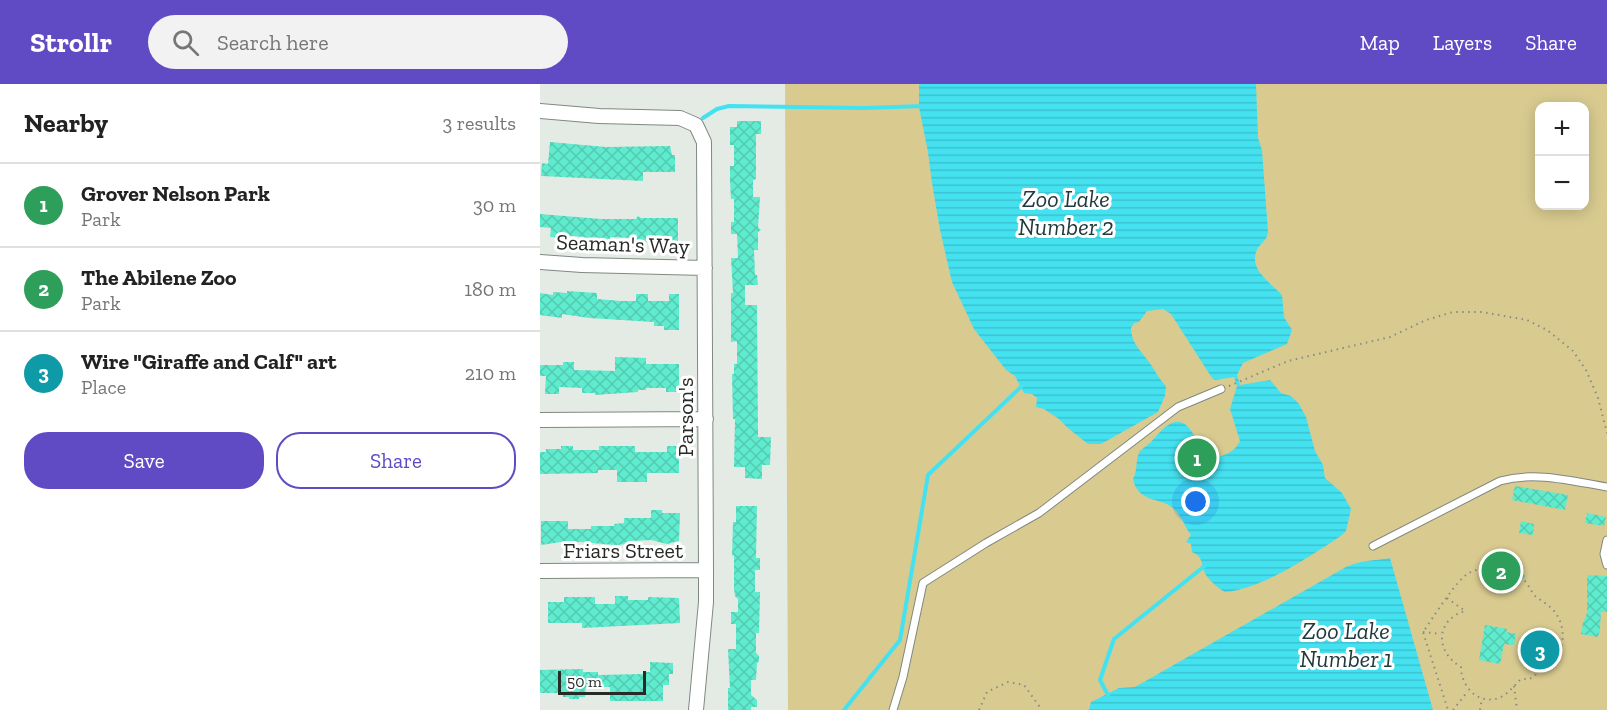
<!DOCTYPE html>
<meta charset="utf-8">
<style>
:root{--surface:#fff;--page:#f2f2f2;--text:#222;--muted:#767676;--line:#e0e0e0;--accent:#604bc4}
body{margin:0;font-family:"Zilla Slab",serif;background:var(--page);color:var(--text)}
.controls{position:absolute;right:18px;top:18px;display:grid;overflow:hidden;border-radius:12px;box-shadow:0 3px 15px #0003}
.controls button{width:54px;height:54px;display:grid;place-items:center;padding:0;border:0;border-bottom:2px solid var(--line);background:var(--surface);color:var(--text);font:30px sans-serif}
.scale{position:absolute;left:18px;bottom:15px;width:88px;box-sizing:border-box;padding-left:6px;border:3px solid #272a27;border-top:0;font-size:16px;line-height:21px;white-space:nowrap;color:#272a27;-webkit-text-stroke:4px #fff;paint-order:stroke}
.you{position:absolute;left:656px;top:418px;width:21px;height:21px;margin:-15px;border:4px solid #fff;border-radius:50%;background:#1a73e8;box-shadow:0 0 0 9px #1a73e833}
.badge{display:grid;place-items:center;width:39px;height:39px;border-radius:50%;background:var(--accent);color:#fff;font-size:20px;font-weight:700}
.pin{position:absolute;translate:-50% -50%;border:3px solid #fff;box-shadow:0 2px 6px #0006}
.list{margin:0;padding:0;list-style:none}
h2{display:flex;justify-content:space-between;align-items:center;height:78px;margin:0;padding:0 24px;font-size:26px}
h2 small{font-size:20px;font-weight:400;color:var(--muted)}
.list li{display:grid;grid-template-columns:39px 1fr auto;gap:18px;align-items:center;box-sizing:border-box;height:84px;padding:0 24px;border-top:2px solid var(--line)}
.list b{display:block;font-size:22px;white-space:nowrap}
.list p{margin:0;font-size:20px;white-space:nowrap;color:var(--muted)}
.list em{font-size:20px;font-style:normal;color:var(--muted)}
.actions{display:flex;gap:12px;padding:18px 24px}
.actions a{flex:1;padding:14px 0;border:2px solid var(--accent);border-radius:24px;text-align:center;font-size:21px;color:var(--accent)}
.actions .main{background:var(--accent);color:#fff}
.icon{flex:none;width:33px;height:33px;fill:none;stroke:currentColor;stroke-width:2;stroke-linecap:round;stroke-linejoin:round}
.map{position:relative;flex:none;width:1067px;height:626px;overflow:hidden}
header{display:flex;align-items:center;gap:36px;box-sizing:border-box;height:84px;padding:0 30px;background:var(--accent);color:#fff}
header strong{font-size:28px}
nav{display:flex;gap:33px;margin-inline-start:auto;font-size:21px}
.search{width:420px;height:54px;background:var(--page);display:flex;align-items:center;gap:15px;box-sizing:border-box;padding:0 21px;border-radius:33px;color:var(--muted);font-size:22px}
main{display:flex}
aside{flex:1;background:var(--surface)}
.map>svg:first-child{display:block}
</style>
<header>
<strong>Strollr</strong>
<div class="search"><svg class="icon" aria-label="search" viewBox="0 0 24 24"><circle cx="10" cy="10" r="6"/><path d="M15 15l6 6"/></svg>Search here</div>
<nav><a>Map</a><a>Layers</a><a>Share</a></nav>
</header>
<main>
<aside>
<h2>Nearby<small>3 results</small></h2>
<ul class="list">
<li><span class="badge" style="background:#2e9e5b">1</span><div><b>Grover Nelson Park</b><p>Park</p></div><em>30 m</em></li>
<li><span class="badge" style="background:#2e9e5b">2</span><div><b>The Abilene Zoo</b><p>Park</p></div><em>180 m</em></li>
<li><span class="badge" style="background:#0f9aa8">3</span><div><b>Wire &quot;Giraffe and Calf&quot; art</b><p>Place</p></div><em>210 m</em></li>
</ul>
<div class="actions"><a class="main">Save</a><a>Share</a></div>
</aside>
<div class="map">
<svg width="1067" height="626" viewBox="0 0 1067 626">
<defs>
<pattern id="water-rules" width="6" height="5" patternUnits="userSpaceOnUse" patternTransform="scale(1.5)"><rect width="6" height="5" fill="#44e1f0"/><path d="M0 2.5h6" fill="none" stroke="#3cc1ce"/></pattern>
<pattern id="building-cross-hatch" width="8" height="8" patternUnits="userSpaceOnUse" patternTransform="scale(1.5)"><rect width="8" height="8" fill="#5febce"/><path d="M0 0l8 8M0 8l8-8" fill="none" stroke="#53cab1"/></pattern>
</defs>
<rect width="100%" height="100%" fill="#e3ebe4"/>
<path fill="#d9cb90" fill-rule="evenodd" d="M 245,0 L 1067,0 L 1067,626 L 248,626 ZM 999,22 L 1044,22 L 1044,122 L 999,122 Z"/>
<path fill="url(#water-rules)" d="M 379,0 L 716,0 L 718,54 L 722,66 L 728,148 C 727,158 719,159 716,168 C 710,187 731,199 742,211 L 744,233 L 752,246 L 747,260 L 703,279 L 697,291 L 700,301 L 730,296 L 741,309 L 751,312 L 759,320 L 766,333 L 775,367 L 783,381 L 785,394 L 802,409 L 811,425 L 806,447 L 802,451 C 773,471 720,506 685,508 C 679,505 666,494 664,487 C 661,478 663,473 652,468 L 651,460 L 646,458 L 651,451 C 645,444 641,430 633,424 C 620,413 598,419 593,395 C 598,386 595,375 600,367 C 603,364 608,361 611,358 C 622,346 637,325 652,348 C 658,357 660,369 671,374 C 683,373 695,368 700,357 L 690,325 L 697,302 L 694,293 L 675,296 L 672,294 L 631,230 L 623,225 L 607,227 L 599,238 L 594,239 L 591,244 C 591,259 601,267 609,278 C 615,286 618,294 626,302 L 625,312 L 618,328 L 561,360 L 548,360 L 529,345 L 519,335 L 504,325 L 496,323 L 497,314 L 492,310 L 484,309 L 475,292 L 466,286 L 434,245 L 412,198 L 400,146 L 392,99 L 388,68 L 379,23 Z
M 850,474 L 893,626 L 549,626 L 551,618 L 579,604 L 595,603 L 806,483 C 822,476 833,477 850,474 Z"/>
<g fill="none" stroke-linecap="round" stroke-linejoin="round">
<path stroke="#44e1f0" stroke-width="4" d="M 163,34 L 177,25 L 189,22 L 324,24 L 384,22
M 569,613 L 560,596 L 574,555 L 667,480
M 304,626 L 360,556 L 388,391 L 484,300"/>
</g>
<path fill="url(#building-cross-hatch)" d="M 197,37 L 221,37 L 221,50 L 216,50 L 216,95 L 213,96 L 213,113 L 220,113 L 218,143 L 221,146 L 218,148 L 218,166 L 214,166 L 215,191 L 217,191 L 218,201 L 205,201 L 205,221 L 217,221 L 218,353 L 231,353 L 230,381 L 222,381 L 222,395 L 205,394 L 205,383 L 194,383 L 195,335 L 193,335 L 192,290 L 194,290 L 194,280 L 197,280 L 197,257 L 191,258 L 191,209 L 193,209 L 191,174 L 198,174 L 197,150 L 191,150 L 191,138 L 194,138 L 194,115 L 191,115 L 190,96 L 190,82 L 194,82 L 194,61 L 190,61 L 190,43 L 197,43 Z
M 10,58 L 66,63 L 130,62 L 132,71 L 135,71 L 135,88 L 103,88 L 103,97 L 1,92 L 2,79 L 8,80 Z
M 0,130 L 61,135 L 96,135 L 98,132 L 101,134 L 138,134 L 138,158 L 92,158 L 92,154 L 70,153 L 70,155 L 44,156 L 44,153 L 23,151 L 22,154 L 10,153 L 11,144 L 0,143 Z
M 27,207 L 57,209 L 57,215 L 81,217 L 96,217 L 96,210 L 108,210 L 108,217 L 129,217 L 129,210 L 139,210 L 139,246 L 124,246 L 124,242 L 114,242 L 114,238 L 49,234 L 22,230 L 22,234 L 0,231 L 0,209 L 13,211 L 13,208 L 27,209 Z
M 75,273 L 106,274 L 106,280 L 139,280 L 139,308 L 126,308 L 126,304 L 106,304 L 106,306 L 98,306 L 98,308 L 55,311 L 55,309 L 42,309 L 42,304 L 19,303 L 19,310 L 5,310 L 6,292 L 0,292 L 0,281 L 23,281 L 23,278 L 34,278 L 34,286 L 75,287 Z
M 21,362 L 33,362 L 33,366 L 59,366 L 59,362 L 95,362 L 95,368 L 127,368 L 127,362 L 139,362 L 139,389 L 107,389 L 107,398 L 77,398 L 77,386 L 58,386 L 58,389 L 0,390 L 0,368 L 6,368 L 6,365 L 21,365 Z
M 975,402 L 1028,411 L 1025,426 L 972,416 Z
M 196,422 L 217,422 L 216,474 L 220,474 L 220,486 L 215,486 L 215,508 L 220,508 L 219,549 L 216,549 L 216,569 L 219,572 L 219,577 L 217,579 L 216,596 L 211,596 L 211,611 L 217,616 L 217,623 L 211,623 L 211,626 L 188,626 L 188,604 L 190,604 L 188,565 L 196,565 L 196,540 L 191,540 L 191,528 L 198,528 L 198,515 L 195,512 L 194,504 L 194,471 L 192,472 L 193,438 L 196,438 Z
M 111,426 L 122,426 L 122,429 L 140,429 L 139,457 L 127,460 L 111,456 L 90,457 L 90,460 L 75,461 L 28,457 L 1,461 L 1,437 L 28,437 L 28,445 L 51,445 L 51,442 L 75,442 L 74,440 L 84,439 L 84,434 L 111,434 Z
M 1047,429 L 1066,433 L 1064,442 L 1045,439 Z
M 981,437 L 994,440 L 993,451 L 979,449 Z
M 977,484 L 985,492 L 970,509 L 962,502 Z
M 1047,491 L 1067,492 L 1067,528 L 1061,528 L 1060,545 L 1058,553 L 1041,550 L 1043,539 L 1047,529 Z
M 75,512 L 88,512 L 88,516 L 108,516 L 108,513 L 139,514 L 140,539 L 42,544 L 42,539 L 8,539 L 8,518 L 24,518 L 24,513 L 55,513 L 55,520 L 75,520 Z
M 945,541 L 967,545 L 966,548 L 976,550 L 974,561 L 964,560 L 960,580 L 939,576 Z
M 110,578 L 133,579 L 133,590 L 129,590 L 129,601 L 123,601 L 123,617 L 70,617 L 70,603 L 46,603 L 45,613 L 39,613 L 39,615 L 29,615 L 29,613 L 23,613 L 23,609 L 0,609 L 0,586 L 43,585 L 43,588 L 58,588 L 58,591 L 103,590 L 103,588 L 110,588 Z"/>
<g fill="none" stroke-linecap="round" stroke-linejoin="round">
<defs>
<path id="lane" d="M 1067,456 L 1064,470 L 1067,481
M 833,462 L 960,397 C 996,387 1031,397 1067,403
M 353,626 L 363,593 L 383,499 L 446,459 L 499,429 L 638,323 L 681,305"/>
<path id="street" d="M 0,27 L 59,32 L 140,34 L 156,41 L 164,58 L 166,486 L 166,518 L 156,626
M 0,178 L 42,181 L 165,184
M 0,336 L 166,335
M 0,487 L 166,486"/>
</defs>
<use href="#lane" stroke="#808882" stroke-width="9"/>
<use href="#street" stroke="#808882" stroke-width="16"/>
<path stroke="#878c87" stroke-width="2" stroke-dasharray="1.5 4.5" stroke-linecap="butt" d="M 689,302 L 748,277 L 850,253 L 886,236 L 913,228 L 942,228 L 987,236 L 1007,246 L 1033,267 L 1046,286 L 1058,314 L 1067,349
M 907,514 L 925,527 C 895,536 895,568 921,583 C 921,604 941,624 963,612 C 969,608 975,601 981,595 C 1000,596 994,588 1004,575 C 1008,570 1014,568 1020,566 C 1026,552 1022,533 1010,523 C 1006,519 1000,516 995,512 C 991,507 989,502 985,497 C 972,480 947,480 929,489 C 916,496 893,534 883,548 L 908,626
M 883,548 L 901,550
M 974,602 L 977,626
M 439,626 L 447,608 L 468,598 L 484,601 L 502,626
M 913,626 L 928,607
M 940,626 L 942,614"/>
<use href="#lane" stroke="#fff" stroke-width="7"/>
<use href="#street" stroke="#fff" stroke-width="14"/>
</g>
<g text-anchor="middle" dominant-baseline="central" stroke-width="6" stroke-linejoin="round" paint-order="stroke">
<g font-size="22" fill="#272a27" stroke="#fff">
<text transform="translate(83 160) rotate(2)">Seaman's Way</text>
<text transform="translate(145 333) rotate(-90)">Parson's</text>
<text x="83" y="466">Friars Street</text>
</g>
<g font-size="24" font-style="italic" fill="#213a3d" stroke="#fff">
<text x="526" y="114">Zoo Lake<tspan x="526" dy="28">Number 2</tspan></text>
<text x="806" y="546">Zoo Lake<tspan x="806" dy="28">Number 1</tspan></text>
</g>
</g>
</svg>
<div class="controls">
<button>+</button>
<button>−</button>
</div>
<div class="scale">50 m</div>
<div class="you"></div>
<div class="pin badge" style="left:657px;top:374px;background:#2e9e5b">1</div>
<div class="pin badge" style="left:961px;top:487px;background:#2e9e5b">2</div>
<div class="pin badge" style="left:1000px;top:566px;background:#0f9aa8">3</div>
</div>
</main>
